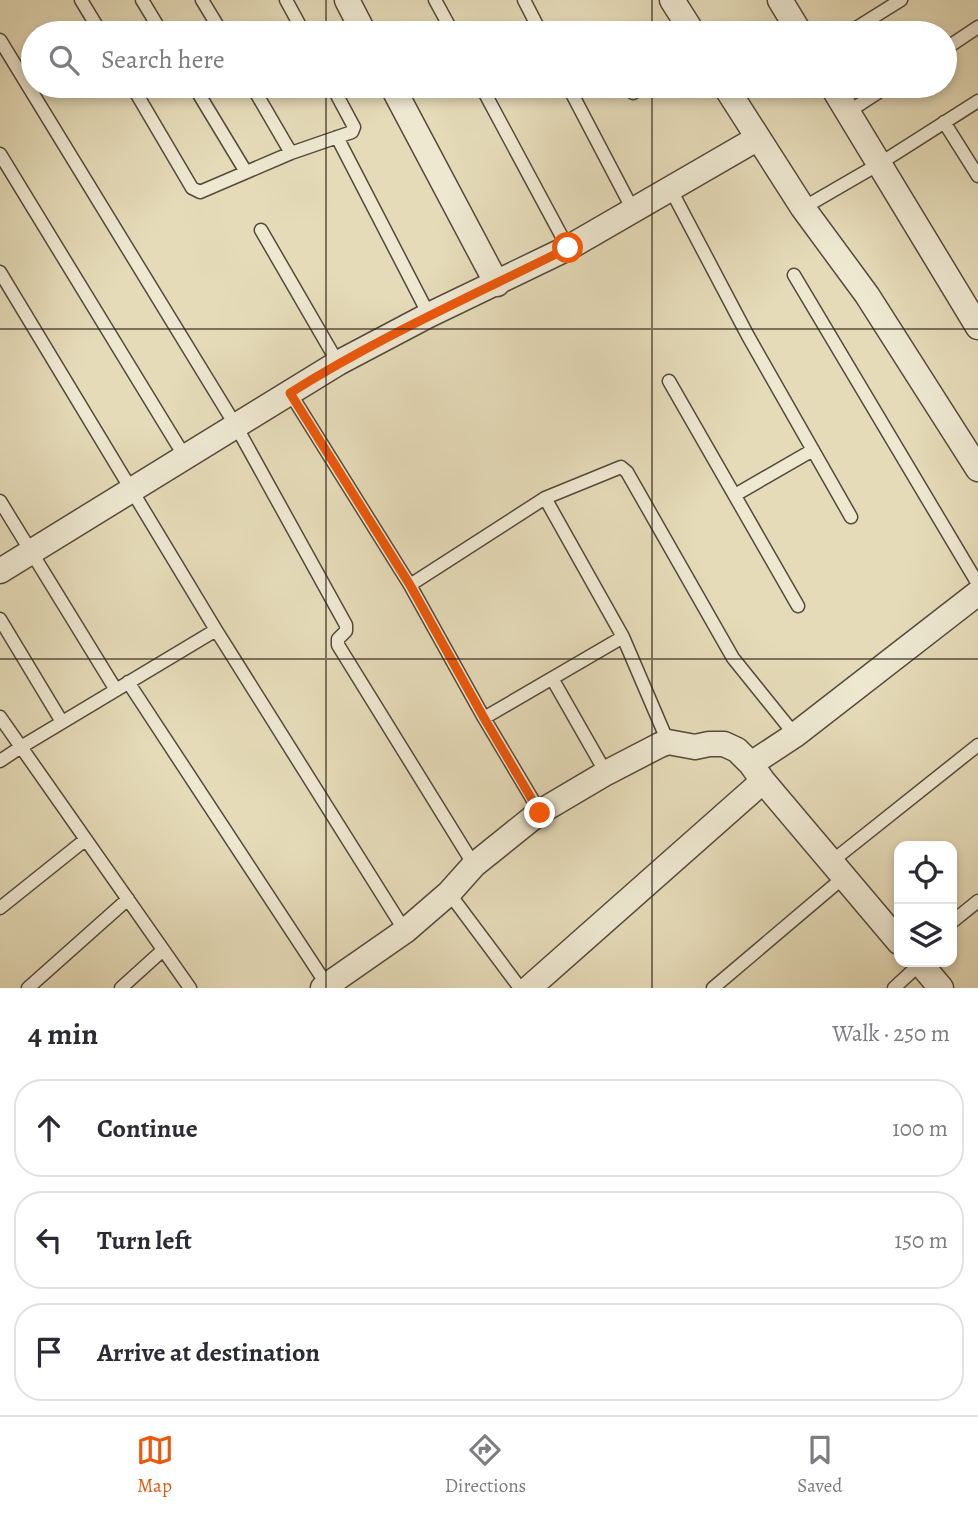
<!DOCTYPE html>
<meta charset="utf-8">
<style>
:root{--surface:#fff;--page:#f7f7f7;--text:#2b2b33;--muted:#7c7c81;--line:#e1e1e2;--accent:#ea580c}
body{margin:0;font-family:Alegreya,serif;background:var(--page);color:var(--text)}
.controls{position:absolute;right:21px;bottom:21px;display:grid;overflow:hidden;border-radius:14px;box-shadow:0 4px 10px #0003}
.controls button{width:63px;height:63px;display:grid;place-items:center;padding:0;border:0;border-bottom:2px solid var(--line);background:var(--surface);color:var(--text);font:35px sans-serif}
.stop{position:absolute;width:21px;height:21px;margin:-16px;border:5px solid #ea580c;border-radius:50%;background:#fff}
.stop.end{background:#ea580c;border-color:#fff;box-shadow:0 2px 7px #0008}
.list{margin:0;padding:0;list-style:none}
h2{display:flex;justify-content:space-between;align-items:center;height:91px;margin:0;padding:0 28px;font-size:30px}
h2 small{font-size:23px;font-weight:400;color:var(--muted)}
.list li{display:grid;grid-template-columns:46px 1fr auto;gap:21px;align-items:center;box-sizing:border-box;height:98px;margin:0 14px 14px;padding:0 14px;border:2px solid var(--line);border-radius:28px}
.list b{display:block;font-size:26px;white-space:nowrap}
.list em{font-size:23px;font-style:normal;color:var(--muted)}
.icon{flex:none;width:38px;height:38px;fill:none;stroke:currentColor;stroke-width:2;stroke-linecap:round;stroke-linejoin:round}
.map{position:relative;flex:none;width:978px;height:988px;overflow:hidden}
.search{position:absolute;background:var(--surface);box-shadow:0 4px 10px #0003;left:21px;right:21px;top:21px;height:77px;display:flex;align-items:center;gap:18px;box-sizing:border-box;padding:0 24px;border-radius:38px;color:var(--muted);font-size:26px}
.sheet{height:427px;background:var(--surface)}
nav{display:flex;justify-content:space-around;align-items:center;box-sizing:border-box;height:98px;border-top:2px solid var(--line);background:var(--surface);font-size:19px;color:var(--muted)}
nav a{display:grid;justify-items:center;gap:4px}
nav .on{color:var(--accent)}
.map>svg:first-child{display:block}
</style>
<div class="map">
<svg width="978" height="988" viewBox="0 0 978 988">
<rect width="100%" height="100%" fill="#e5dbb8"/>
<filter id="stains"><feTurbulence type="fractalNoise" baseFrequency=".00286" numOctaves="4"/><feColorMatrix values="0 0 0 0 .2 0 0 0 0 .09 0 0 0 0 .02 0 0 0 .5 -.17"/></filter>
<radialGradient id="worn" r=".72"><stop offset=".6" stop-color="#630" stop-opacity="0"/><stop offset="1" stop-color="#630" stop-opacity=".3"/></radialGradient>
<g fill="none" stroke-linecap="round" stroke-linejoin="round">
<defs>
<path id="service" d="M 81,0 L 101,33
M 142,0 L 162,33
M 202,0 L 222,33
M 286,0 L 304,33
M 435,0 L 453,33
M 524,0 L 541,33
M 848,33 L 901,0
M 0,40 L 236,426 L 346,625 L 346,631 L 338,639 L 338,645 L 474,865
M 945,49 L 978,27
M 132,86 L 192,188 L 200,192 L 291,153 L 352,132 L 354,127 L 332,86
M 194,86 L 246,172
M 252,86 L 291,153
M 481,86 L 568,248
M 568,86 L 633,210
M 633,93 L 644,86
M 848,112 L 888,86
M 944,122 L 978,176
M 337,137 L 429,315
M 0,154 L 185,457
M 670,188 L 748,336 L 851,517
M 803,208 L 879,164 L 978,101
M 261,230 L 338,363
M 0,272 L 216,630 L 405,931
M 794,275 L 978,584
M 669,381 L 798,606
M 290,393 L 410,585 L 484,718 L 540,812
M 735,495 L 813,450
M 545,498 L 623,637 L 668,742
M 0,501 L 116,690
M 410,585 L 545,498 L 621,467 L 627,472 L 733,658 L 795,735
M 0,619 L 62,722
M 553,680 L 606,773
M 128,682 L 327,985
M 0,717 L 190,988
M 484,718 L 623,637
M 0,761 L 21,747 L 216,630
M 831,862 L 978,745
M 449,893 L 520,988
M 0,908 L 85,840
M 952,922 L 978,901
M 28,988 L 128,899
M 121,988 L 163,950
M 713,988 L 844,877
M 894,988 L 921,963"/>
<path id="minor" d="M 347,0 L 364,33
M 672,0 L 693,33
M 780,0 L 800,33
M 392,86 L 497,284
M 725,86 L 803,208 L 867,295 L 978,469
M 832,86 L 978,327
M 0,571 L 338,363 L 429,315 L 568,248 L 758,138
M 751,764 L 795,735 L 978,593
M 919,962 L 941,988
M 323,988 L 405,931 L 449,893 L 474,865 L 540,812 L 606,773 L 660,745 L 668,742 L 695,747 L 709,744 L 724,744 L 737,750 L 751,764 L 763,781 L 899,942
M 529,988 L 763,781"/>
</defs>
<use href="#service" stroke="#554a3c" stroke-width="15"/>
<use href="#minor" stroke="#554a3c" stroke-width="27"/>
<use href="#service" stroke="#eee8d1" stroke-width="12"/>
<use href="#minor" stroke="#eee8d1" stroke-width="24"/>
</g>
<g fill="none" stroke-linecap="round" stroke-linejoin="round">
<path stroke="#ea580c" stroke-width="9" d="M 540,813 L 484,718 L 410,585 L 290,393 C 379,337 474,295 568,248"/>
</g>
<path fill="none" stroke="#251912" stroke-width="2" stroke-opacity="0.55" d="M 326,0 L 326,33M 652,0 L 652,33M 326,86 L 326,988M 652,86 L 652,988M 0,329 L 978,329M 0,659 L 978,659"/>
<rect width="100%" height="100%" filter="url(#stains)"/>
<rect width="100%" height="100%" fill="url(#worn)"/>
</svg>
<div class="controls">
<button><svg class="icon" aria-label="locate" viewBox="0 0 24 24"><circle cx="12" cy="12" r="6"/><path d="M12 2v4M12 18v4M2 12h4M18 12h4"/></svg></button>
<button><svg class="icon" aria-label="layers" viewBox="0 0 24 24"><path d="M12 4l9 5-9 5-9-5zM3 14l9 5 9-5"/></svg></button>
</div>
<div class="stop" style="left:568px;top:248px"></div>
<div class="stop end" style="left:540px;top:813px"></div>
<div class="search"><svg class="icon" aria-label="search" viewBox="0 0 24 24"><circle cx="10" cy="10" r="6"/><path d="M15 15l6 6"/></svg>Search here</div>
</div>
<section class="sheet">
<h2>4 min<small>Walk · 250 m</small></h2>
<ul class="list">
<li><svg class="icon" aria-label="ahead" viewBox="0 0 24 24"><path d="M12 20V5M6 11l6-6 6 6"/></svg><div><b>Continue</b></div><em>100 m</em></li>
<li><svg class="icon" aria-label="left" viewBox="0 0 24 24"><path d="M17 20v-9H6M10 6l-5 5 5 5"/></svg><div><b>Turn left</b></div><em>150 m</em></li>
<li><svg class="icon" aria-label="arrive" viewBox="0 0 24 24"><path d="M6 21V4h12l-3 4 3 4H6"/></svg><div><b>Arrive at destination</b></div></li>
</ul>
</section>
<nav>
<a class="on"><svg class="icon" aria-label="map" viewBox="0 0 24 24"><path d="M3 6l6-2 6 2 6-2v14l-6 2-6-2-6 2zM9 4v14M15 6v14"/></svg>Map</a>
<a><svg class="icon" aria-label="directions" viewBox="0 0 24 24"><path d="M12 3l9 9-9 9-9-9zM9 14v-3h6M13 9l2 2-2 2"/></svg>Directions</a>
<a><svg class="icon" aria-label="saved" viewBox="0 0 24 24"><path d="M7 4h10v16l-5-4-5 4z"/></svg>Saved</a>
</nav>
